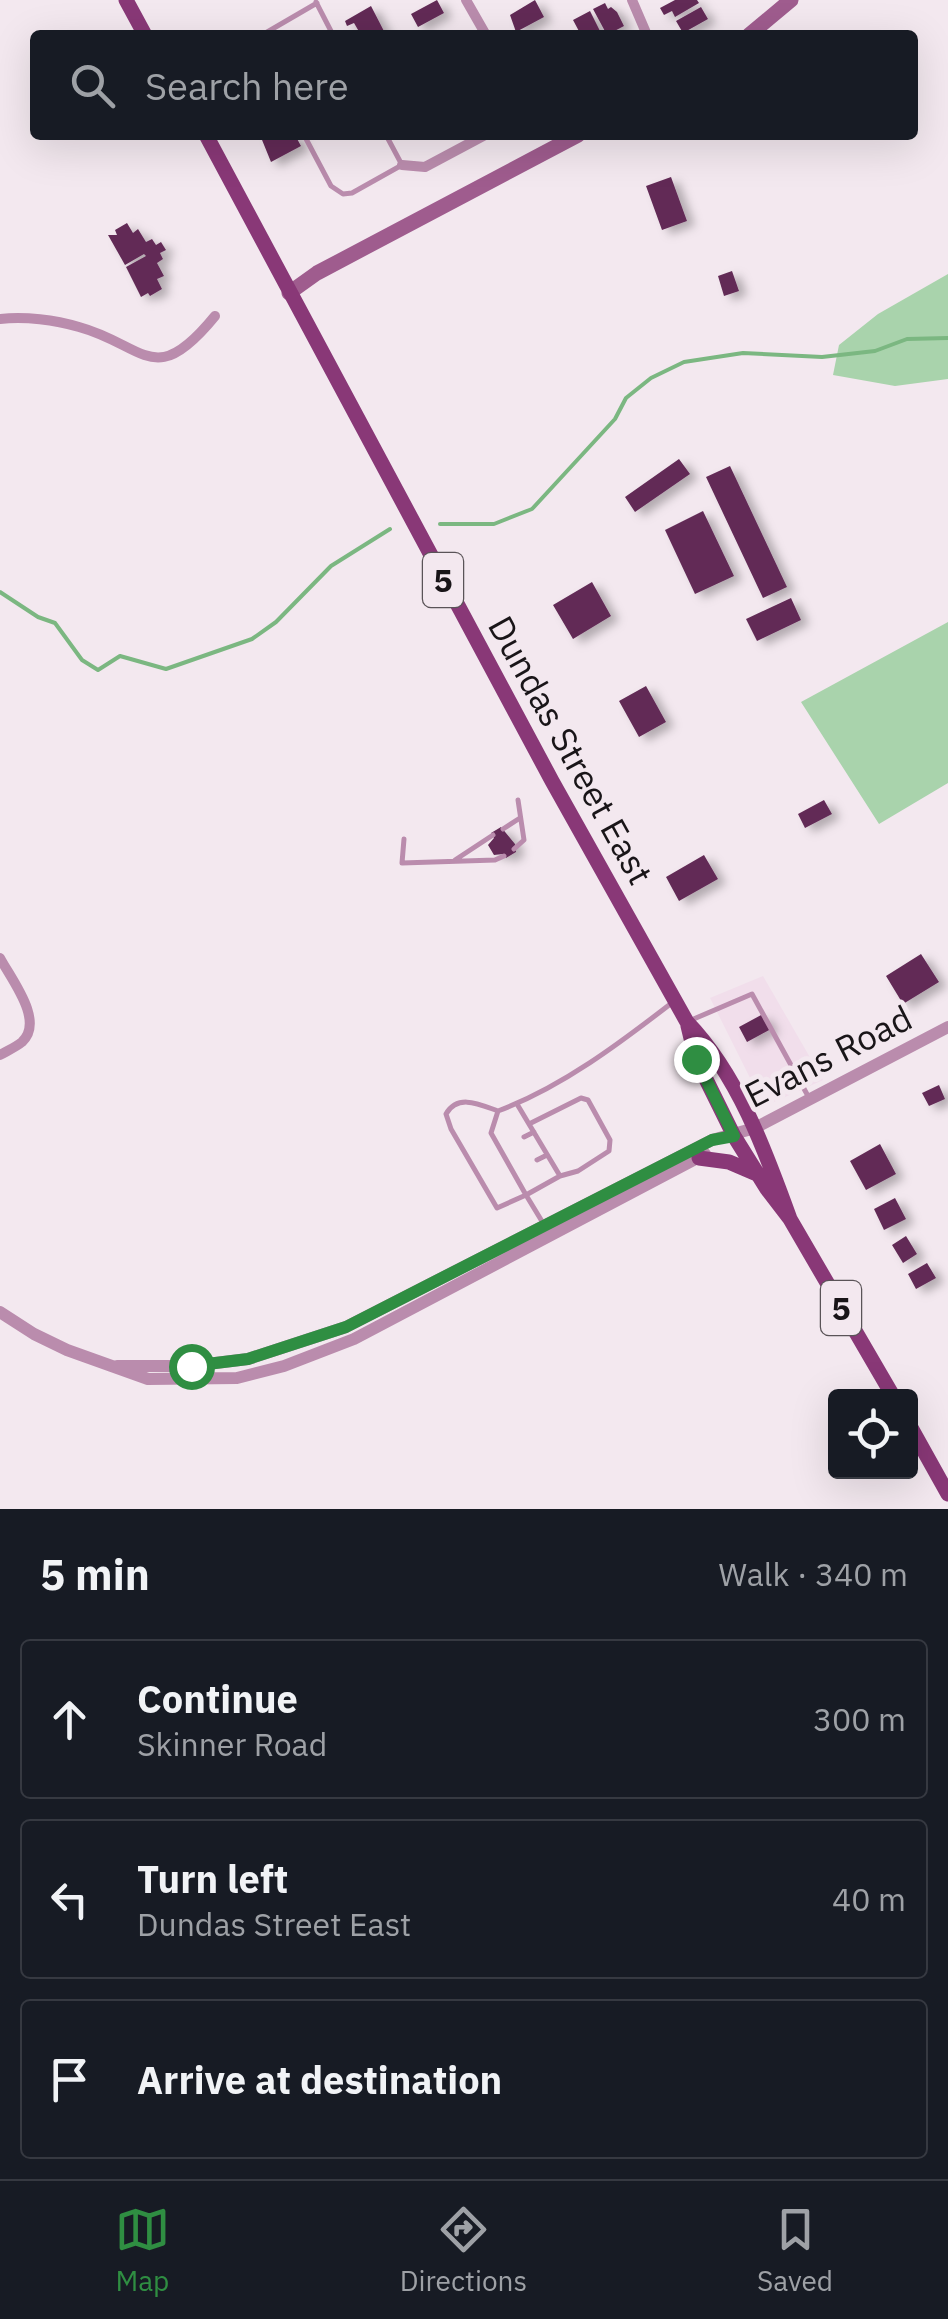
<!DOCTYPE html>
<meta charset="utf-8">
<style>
:root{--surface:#171b24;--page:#20242c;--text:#f1f3f6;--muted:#9ea1a6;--line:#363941;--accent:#2f8e42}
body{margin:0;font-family:"IBM Plex Sans",sans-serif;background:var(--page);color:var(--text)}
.controls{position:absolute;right:30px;bottom:30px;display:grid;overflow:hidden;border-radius:10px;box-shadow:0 10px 40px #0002}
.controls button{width:90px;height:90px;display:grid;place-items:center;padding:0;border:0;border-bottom:2px solid var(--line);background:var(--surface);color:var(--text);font:50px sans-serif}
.stop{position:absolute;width:30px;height:30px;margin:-22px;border:8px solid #2f8e42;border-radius:50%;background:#fff}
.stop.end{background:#2f8e42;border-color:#fff;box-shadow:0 2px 10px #0008}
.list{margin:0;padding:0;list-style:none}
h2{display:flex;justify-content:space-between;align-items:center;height:130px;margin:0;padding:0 40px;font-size:42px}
h2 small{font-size:32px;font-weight:400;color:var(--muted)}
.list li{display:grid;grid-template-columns:65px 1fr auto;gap:30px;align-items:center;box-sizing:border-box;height:160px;margin:0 20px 20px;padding:0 20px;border:2px solid var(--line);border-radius:10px}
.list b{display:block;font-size:38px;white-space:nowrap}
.list p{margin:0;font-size:32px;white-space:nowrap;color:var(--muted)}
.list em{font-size:32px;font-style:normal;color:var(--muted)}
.icon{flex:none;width:55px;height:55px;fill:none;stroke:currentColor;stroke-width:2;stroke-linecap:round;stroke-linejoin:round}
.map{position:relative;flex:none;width:948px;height:1509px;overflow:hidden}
.search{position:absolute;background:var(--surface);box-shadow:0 10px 40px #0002;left:30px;right:30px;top:30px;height:110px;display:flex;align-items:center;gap:25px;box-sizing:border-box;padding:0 35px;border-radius:10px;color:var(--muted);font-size:38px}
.sheet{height:670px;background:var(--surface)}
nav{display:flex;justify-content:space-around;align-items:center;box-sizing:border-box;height:140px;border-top:2px solid var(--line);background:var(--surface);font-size:28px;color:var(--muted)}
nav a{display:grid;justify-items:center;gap:5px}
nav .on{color:var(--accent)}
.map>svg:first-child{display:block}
</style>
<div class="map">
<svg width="948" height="1509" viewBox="0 0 948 1509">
<defs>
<filter id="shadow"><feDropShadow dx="8" dy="4.5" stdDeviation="5" flood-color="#0004"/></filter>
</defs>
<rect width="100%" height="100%" fill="#f3e8ef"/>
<path fill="#f1deeb" d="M 763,976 L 823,1080 L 767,1105 L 754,1086 L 710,998 Z"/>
<path fill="#a9d3ac" d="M 948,274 L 948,379 L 895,386 L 833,375 L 839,345 L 878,314 Z
M 948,622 L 948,783 L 879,824 L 801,702 Z"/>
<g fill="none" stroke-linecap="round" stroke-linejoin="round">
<path stroke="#7bb781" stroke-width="4" d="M 440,524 L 494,524 L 532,509 L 615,419 L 626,398 L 651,378 L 684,362 L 743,353 L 822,357 L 875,351 L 907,339 L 948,338
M 0,592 L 38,617 L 55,623 L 82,660 L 98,670 L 120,656 L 166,669 L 252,639 L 276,622 L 331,566 L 390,529"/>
</g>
<path fill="#622b56" filter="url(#shadow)" d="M 437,0 L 444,13 L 418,27 L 411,14 Z
M 535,0 L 544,17 L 516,32 L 510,15 Z
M 675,0 L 697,0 L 699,3 L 675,17 L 672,11 L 664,15 L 660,8 Z
M 605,3 L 608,9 L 611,7 L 617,12 L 624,26 L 607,35 L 593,9 Z
M 371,6 L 386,35 L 361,35 L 354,23 L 347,26 L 345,21 Z
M 701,7 L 708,19 L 683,33 L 676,21 Z
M 590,11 L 602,35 L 581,35 L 573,20 Z
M 260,135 L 295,135 L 301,146 L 271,162 Z
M 671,177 L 687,221 L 662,230 L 646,186 Z
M 127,223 L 133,233 L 138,229 L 146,242 L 152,239 L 156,245 L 161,242 L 166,250 L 160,253 L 163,259 L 157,263 L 164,276 L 157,279 L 162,289 L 150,296 L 148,293 L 141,297 L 126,267 L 146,256 L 144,254 L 125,265 L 108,235 L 117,235 L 115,230 Z
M 732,271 L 739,291 L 724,296 L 718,276 Z
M 679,459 L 690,474 L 635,512 L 625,497 Z
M 730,466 L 787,587 L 763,598 L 706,477 Z
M 703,511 L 734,576 L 695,594 L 665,530 Z
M 592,582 L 611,616 L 573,639 L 553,605 Z
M 791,598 L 801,620 L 757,641 L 746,619 Z
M 646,686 L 666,722 L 639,737 L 619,701 Z
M 824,800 L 832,814 L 805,828 L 798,814 Z
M 501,827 L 515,844 L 516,852 L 506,858 L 503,854 L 494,855 L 488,845 L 494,838 L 491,833 Z
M 704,855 L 718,879 L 679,901 L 666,877 Z
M 921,954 L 939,982 L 903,1004 L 886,976 Z
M 763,1014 L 771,1029 L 747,1042 L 739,1027 Z
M 939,1085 L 945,1099 L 929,1106 L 922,1093 Z
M 880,1144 L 896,1174 L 866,1190 L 850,1161 Z
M 895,1198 L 906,1219 L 884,1230 L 874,1209 Z
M 906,1236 L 917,1254 L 903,1263 L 892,1245 Z
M 927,1263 L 936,1278 L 916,1289 L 908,1274 Z"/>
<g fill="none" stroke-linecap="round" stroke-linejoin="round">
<path stroke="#ba8cad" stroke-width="5" d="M 316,2 L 333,35
M 262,35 L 317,3
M 304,135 L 331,186 L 343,194 L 352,193 L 402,165 L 386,135
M 503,829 L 520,818
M 404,839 L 402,863 L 495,860 L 504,856
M 514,849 L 524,840 L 518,800
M 455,860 L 493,835
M 689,1021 L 752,994 L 808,1096
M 498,1111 L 491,1133 L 526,1195 L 560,1176 L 517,1104
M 529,1124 L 581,1098 L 588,1100 L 610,1140 L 609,1151 L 578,1171 L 560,1176
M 524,1137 L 534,1132
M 537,1160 L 547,1155
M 543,1223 L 526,1195 L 497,1208 L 451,1129 L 446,1114 C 458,1093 481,1105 498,1111 C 562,1087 620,1043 673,1002"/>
<path stroke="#ba8cad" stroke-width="10" d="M 466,0 L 486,35
M 632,0 L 647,35
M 402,165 L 425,167 L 485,135
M 0,319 C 25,316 55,320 79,327 C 145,345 154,391 215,316
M 0,958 C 11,979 45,1021 22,1042 C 16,1047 7,1051 0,1055"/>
<path stroke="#ba8cad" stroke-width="12" d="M 0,1312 L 34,1334 L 67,1350 L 148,1379 L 237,1378 L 284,1366 L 354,1339 L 705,1154
M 117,1366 L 191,1366 L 248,1359 L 346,1327 L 712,1140 L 755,1128 L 948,1027"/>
<path stroke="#9f5c8e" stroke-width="15" d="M 749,35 L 791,0
M 289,293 L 317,273 L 578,135"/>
<path stroke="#893877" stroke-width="15" d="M 126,0 L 145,35
M 206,135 L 552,781 L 687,1022 C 738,1075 765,1150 790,1219
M 688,1026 L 696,1059 L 734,1136 L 767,1189 L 790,1219 L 893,1396
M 699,1158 L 729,1162 L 757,1174
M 910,1426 L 948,1494"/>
</g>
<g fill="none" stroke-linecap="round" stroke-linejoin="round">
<path stroke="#2f8e42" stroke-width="12" d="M 191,1366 L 248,1359 L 346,1327 L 712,1140 L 734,1136 L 696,1059"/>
</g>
<g text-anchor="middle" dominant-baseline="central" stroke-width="10" stroke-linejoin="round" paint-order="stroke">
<g fill="#f3e8ef" stroke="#5a5458" stroke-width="2.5">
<rect x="423" y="553" width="40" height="54" rx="8"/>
<rect x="821" y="1281" width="40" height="54" rx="8"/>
</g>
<g font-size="32" font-weight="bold" fill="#191518">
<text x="443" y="580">5</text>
<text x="841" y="1308">5</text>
</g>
<g font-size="35" fill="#191518" stroke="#f3e8ef">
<text transform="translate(571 750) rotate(61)">Dundas Street East</text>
<text transform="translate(828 1056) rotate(-27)">Evans Road</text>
</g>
</g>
</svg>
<div class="controls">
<button><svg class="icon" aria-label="locate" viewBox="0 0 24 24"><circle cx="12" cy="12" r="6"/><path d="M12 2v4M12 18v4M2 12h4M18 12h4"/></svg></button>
</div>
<div class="stop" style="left:191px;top:1366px"></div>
<div class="stop end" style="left:696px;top:1059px"></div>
<div class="search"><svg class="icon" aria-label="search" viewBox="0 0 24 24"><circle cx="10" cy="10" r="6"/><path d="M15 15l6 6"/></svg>Search here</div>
</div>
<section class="sheet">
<h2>5 min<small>Walk · 340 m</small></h2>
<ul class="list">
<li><svg class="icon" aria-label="ahead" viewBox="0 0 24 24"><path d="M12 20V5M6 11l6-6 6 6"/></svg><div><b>Continue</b><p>Skinner Road</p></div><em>300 m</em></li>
<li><svg class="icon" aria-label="left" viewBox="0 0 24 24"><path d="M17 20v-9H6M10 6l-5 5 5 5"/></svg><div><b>Turn left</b><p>Dundas Street East</p></div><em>40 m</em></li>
<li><svg class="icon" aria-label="arrive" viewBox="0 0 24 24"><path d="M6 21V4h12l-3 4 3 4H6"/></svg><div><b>Arrive at destination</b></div></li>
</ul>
</section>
<nav>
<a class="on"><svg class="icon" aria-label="map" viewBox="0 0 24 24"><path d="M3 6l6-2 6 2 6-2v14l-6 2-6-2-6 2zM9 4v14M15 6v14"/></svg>Map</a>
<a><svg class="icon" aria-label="directions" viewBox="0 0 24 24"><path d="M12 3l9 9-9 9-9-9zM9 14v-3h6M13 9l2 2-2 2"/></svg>Directions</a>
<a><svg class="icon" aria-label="saved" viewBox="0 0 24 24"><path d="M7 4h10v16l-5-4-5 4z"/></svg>Saved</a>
</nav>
